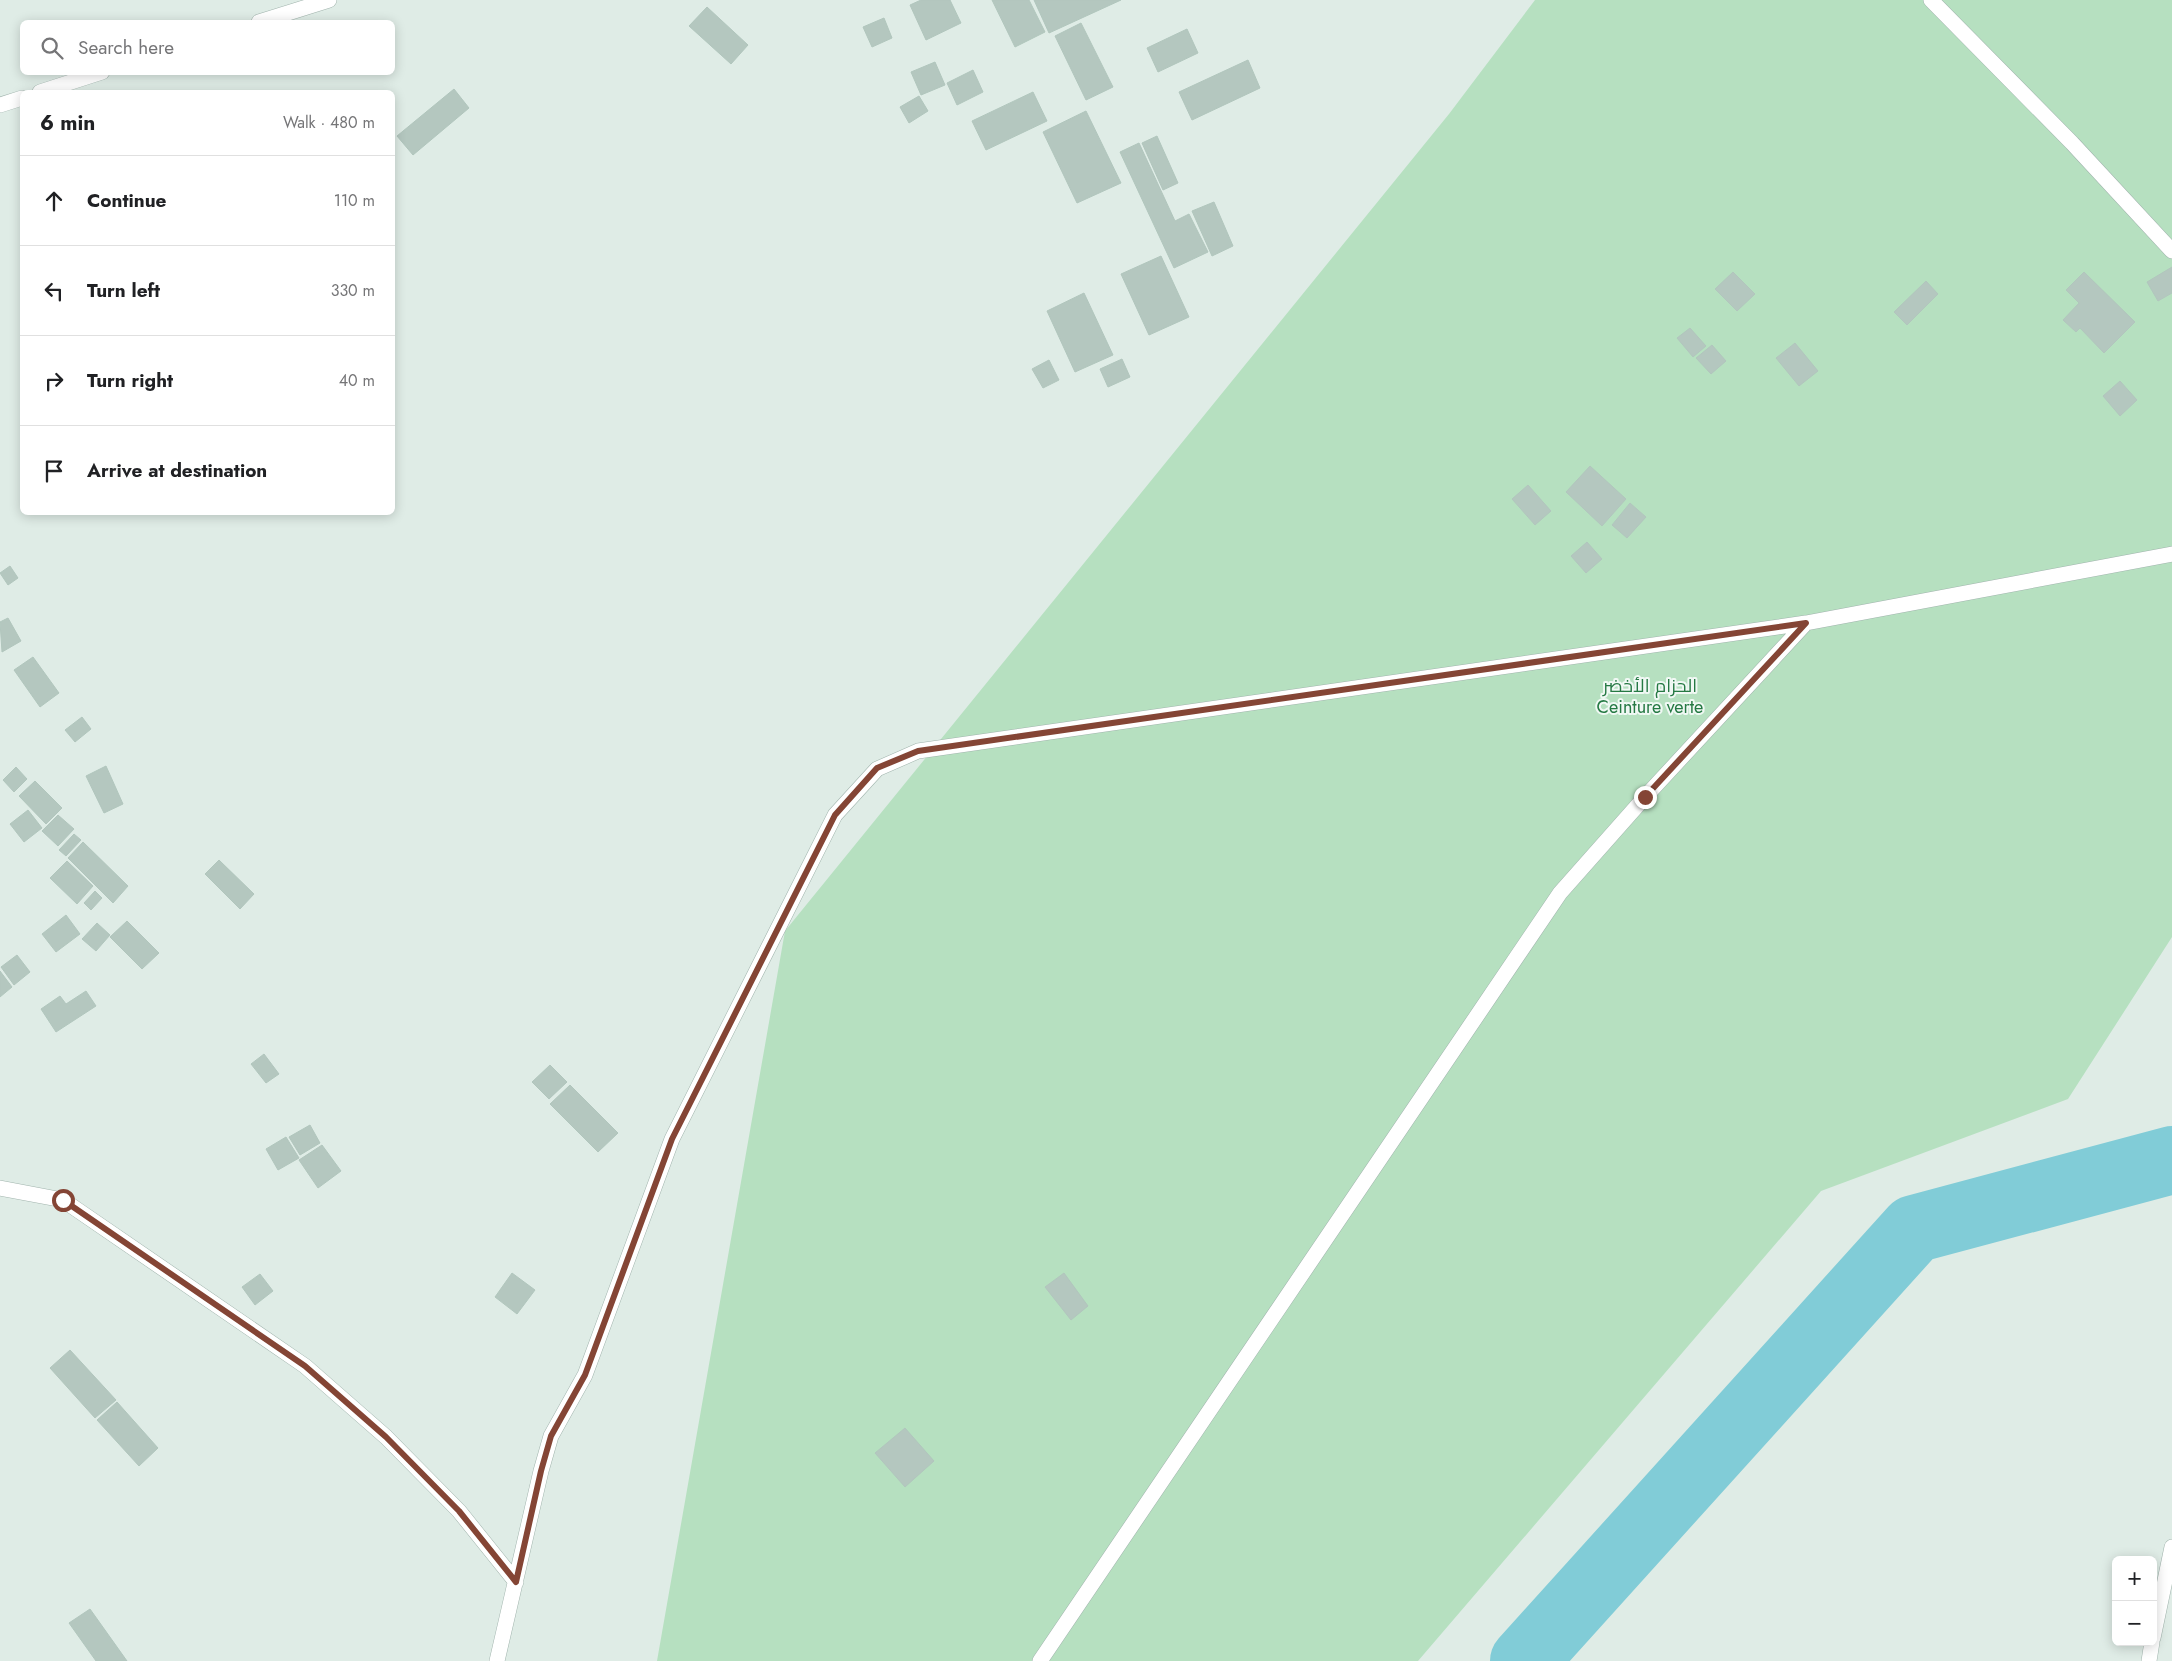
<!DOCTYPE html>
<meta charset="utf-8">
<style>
:root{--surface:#fff;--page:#f2f2f2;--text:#202124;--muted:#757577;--line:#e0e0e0}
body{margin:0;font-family:Jost,Cairo,sans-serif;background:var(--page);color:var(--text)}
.controls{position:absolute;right:15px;bottom:15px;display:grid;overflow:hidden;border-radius:8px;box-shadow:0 2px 12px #0003}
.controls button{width:45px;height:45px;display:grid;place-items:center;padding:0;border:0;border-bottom:1px solid var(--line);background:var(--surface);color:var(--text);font:25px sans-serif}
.stop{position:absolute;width:15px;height:15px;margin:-11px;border:4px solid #844535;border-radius:50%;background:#fff}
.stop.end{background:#844535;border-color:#fff;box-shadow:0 1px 5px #0008}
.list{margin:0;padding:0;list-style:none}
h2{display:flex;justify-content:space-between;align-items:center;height:65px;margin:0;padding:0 20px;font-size:21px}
h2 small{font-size:16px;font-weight:400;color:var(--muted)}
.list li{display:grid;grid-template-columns:32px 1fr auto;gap:15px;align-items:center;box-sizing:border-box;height:90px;padding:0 20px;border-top:1px solid var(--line)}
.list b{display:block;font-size:19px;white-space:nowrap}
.list em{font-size:16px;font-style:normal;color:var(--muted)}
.icon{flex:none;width:28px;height:28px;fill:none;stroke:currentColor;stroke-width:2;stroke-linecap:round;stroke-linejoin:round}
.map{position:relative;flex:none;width:2172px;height:1661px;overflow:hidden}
.search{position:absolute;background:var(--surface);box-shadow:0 2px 12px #0003;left:20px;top:20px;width:375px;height:55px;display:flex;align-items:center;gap:12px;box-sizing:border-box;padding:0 18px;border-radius:8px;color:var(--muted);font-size:19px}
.panel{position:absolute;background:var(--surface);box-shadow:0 2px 12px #0003;left:20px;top:90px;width:375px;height:425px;border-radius:8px}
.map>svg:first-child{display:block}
</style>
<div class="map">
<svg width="2172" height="1661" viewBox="0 0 2172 1661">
<rect width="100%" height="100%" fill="#dfece6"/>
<path fill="#b6e0c0" d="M 1535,0 L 2172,0 L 2172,937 L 2068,1099 L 1821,1191 L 1418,1661 L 657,1661 L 785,931 L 1449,114 Z"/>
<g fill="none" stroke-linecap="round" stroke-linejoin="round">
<path stroke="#81ccd7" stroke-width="68" d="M 1524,1661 L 1914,1229 L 2172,1160"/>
</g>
<path fill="#b4c7bf" stroke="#b1c6bd" d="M 921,0 L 950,0 L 961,23 L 926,40 L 910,5 Z
M 992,0 L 1029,0 L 1045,32 L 1015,47 Z
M 1034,0 L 1121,0 L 1049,33 Z
M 707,7 L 748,45 L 731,64 L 689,26 Z
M 884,18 L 892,38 L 872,47 L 863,27 Z
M 1081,23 L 1113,87 L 1086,100 L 1055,36 Z
M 1187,29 L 1198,53 L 1158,72 L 1147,48 Z
M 1248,60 L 1260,88 L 1192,120 L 1179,92 Z
M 935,62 L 945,85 L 921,95 L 911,72 Z
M 973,70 L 983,92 L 957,105 L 947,83 Z
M 454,89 L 469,108 L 413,155 L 397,136 Z
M 1033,92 L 1047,121 L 986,150 L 972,121 Z
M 919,96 L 928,111 L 909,123 L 900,107 Z
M 1086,111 L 1121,183 L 1077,203 L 1043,132 Z
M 1157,136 L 1178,183 L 1163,190 L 1142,143 Z
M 1139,143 L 1175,221 L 1189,214 L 1208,252 L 1174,268 L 1120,152 Z
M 1214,202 L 1233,246 L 1212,256 L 1192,211 Z
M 1161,256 L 1189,317 L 1149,335 L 1121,274 Z
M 2172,267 L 2172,293 L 2158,301 L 2147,282 Z
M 1733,272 L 1755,294 L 1737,311 L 1715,289 Z
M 2084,272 L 2135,322 L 2104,353 L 2080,328 L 2076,332 L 2063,320 L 2079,303 L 2066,290 Z
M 1926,281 L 1938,294 L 1907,325 L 1894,312 Z
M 1084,293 L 1113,355 L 1075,372 L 1047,311 Z
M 1690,328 L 1706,346 L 1693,357 L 1677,338 Z
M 1795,343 L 1818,371 L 1799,386 L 1776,358 Z
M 1712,345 L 1726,361 L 1711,374 L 1696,358 Z
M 1122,359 L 1130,377 L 1108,387 L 1100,369 Z
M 1049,360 L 1059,380 L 1043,388 L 1032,369 Z
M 2120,381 L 2137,400 L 2120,416 L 2103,396 Z
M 1590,466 L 1626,499 L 1602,526 L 1566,492 Z
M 1528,485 L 1551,511 L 1535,525 L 1512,499 Z
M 1630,503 L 1646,517 L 1627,538 L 1612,525 Z
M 1587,542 L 1602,559 L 1586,573 L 1571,556 Z
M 10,566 L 18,578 L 8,585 L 0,573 Z
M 8,618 L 21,641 L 2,652 L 0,622 Z
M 33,657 L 59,693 L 40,707 L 14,670 Z
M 82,717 L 91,729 L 75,742 L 65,730 Z
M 106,766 L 123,804 L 104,813 L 86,776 Z
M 16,767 L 27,779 L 14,792 L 3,780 Z
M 35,781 L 62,808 L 46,824 L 19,796 Z
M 28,810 L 42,828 L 24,842 L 10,824 Z
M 58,815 L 74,829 L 58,846 L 42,831 Z
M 74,834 L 81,840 L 66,856 L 59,850 Z
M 83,842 L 128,886 L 113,903 L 68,858 Z
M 219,860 L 254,894 L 240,909 L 205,874 Z
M 67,861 L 93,886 L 77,904 L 50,878 Z
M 95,891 L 102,898 L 91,910 L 84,903 Z
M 66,915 L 80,934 L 56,952 L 42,934 Z
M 127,921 L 159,953 L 142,969 L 110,937 Z
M 97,923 L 110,935 L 96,951 L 82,939 Z
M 17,955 L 30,972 L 14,985 L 1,967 Z
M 0,971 L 12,987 L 0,997 Z
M 86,991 L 96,1006 L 56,1032 L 41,1009 L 60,996 L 66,1004 Z
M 264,1054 L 279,1074 L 266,1083 L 251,1064 Z
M 550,1065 L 567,1082 L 549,1099 L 532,1082 Z
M 570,1085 L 618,1133 L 598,1152 L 550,1104 Z
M 310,1125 L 320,1143 L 300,1155 L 289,1137 Z
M 286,1137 L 299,1158 L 278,1170 L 266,1149 Z
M 322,1145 L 341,1171 L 318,1188 L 299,1160 Z
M 512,1273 L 535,1290 L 517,1314 L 495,1297 Z
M 1064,1273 L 1088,1306 L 1071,1320 L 1045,1287 Z
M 260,1274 L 273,1291 L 255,1305 L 242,1287 Z
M 70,1350 L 116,1400 L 95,1418 L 50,1368 Z
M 117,1402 L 158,1448 L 139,1466 L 97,1420 Z
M 905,1428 L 934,1461 L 905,1487 L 875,1453 Z
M 90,1609 L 127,1661 L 96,1661 L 69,1623 Z"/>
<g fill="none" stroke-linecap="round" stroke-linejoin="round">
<defs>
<path id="minor" d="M 1931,0 L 2072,143 L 2172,251
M 259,22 L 329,0
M 40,92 L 102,72
M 0,105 L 22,98
M 0,1188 L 63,1200 L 305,1366 L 386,1437 L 459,1511 L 516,1582
M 2153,1638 L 2172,1547
M 497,1661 L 541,1471 L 551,1436 L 585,1375 L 672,1139 L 835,815 L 877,769 L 918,751 L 1806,623
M 1040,1661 L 1560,893 L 1645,797 L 1806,623 L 2172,554
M 2149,1661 L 2152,1642"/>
</defs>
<use href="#minor" stroke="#a1b4ad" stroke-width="16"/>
<use href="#minor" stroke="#fff" stroke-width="15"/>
</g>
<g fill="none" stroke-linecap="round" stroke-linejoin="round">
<path stroke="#844535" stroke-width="6" d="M 63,1200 L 305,1366 L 386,1437 L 459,1511 L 516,1582 L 541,1471 L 551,1436 L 585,1375 L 672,1139 L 835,815 L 877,768 L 918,751 L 1806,623 L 1645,797"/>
</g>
<g text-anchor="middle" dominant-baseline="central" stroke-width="4" stroke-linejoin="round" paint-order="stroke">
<g font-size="18" fill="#257943" stroke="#f0f8f4">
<text x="1650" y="686">الحزام الأخضر<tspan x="1650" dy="21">Ceinture verte</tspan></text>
</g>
</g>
</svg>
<div class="controls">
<button>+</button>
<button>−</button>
</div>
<div class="stop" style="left:63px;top:1200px"></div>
<div class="stop end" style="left:1645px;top:797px"></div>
<div class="search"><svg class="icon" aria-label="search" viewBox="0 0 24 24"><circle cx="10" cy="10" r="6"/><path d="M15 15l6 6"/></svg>Search here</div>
<section class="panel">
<h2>6 min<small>Walk · 480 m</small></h2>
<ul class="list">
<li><svg class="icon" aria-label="ahead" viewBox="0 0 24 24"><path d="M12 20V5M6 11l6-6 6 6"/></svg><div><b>Continue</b></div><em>110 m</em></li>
<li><svg class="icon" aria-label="left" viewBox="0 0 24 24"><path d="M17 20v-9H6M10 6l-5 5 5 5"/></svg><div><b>Turn left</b></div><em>330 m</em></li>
<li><svg class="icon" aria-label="right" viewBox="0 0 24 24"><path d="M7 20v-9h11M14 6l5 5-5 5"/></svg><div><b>Turn right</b></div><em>40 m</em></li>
<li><svg class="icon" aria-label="arrive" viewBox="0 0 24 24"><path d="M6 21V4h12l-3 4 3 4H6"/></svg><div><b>Arrive at destination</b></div></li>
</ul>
</section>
</div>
